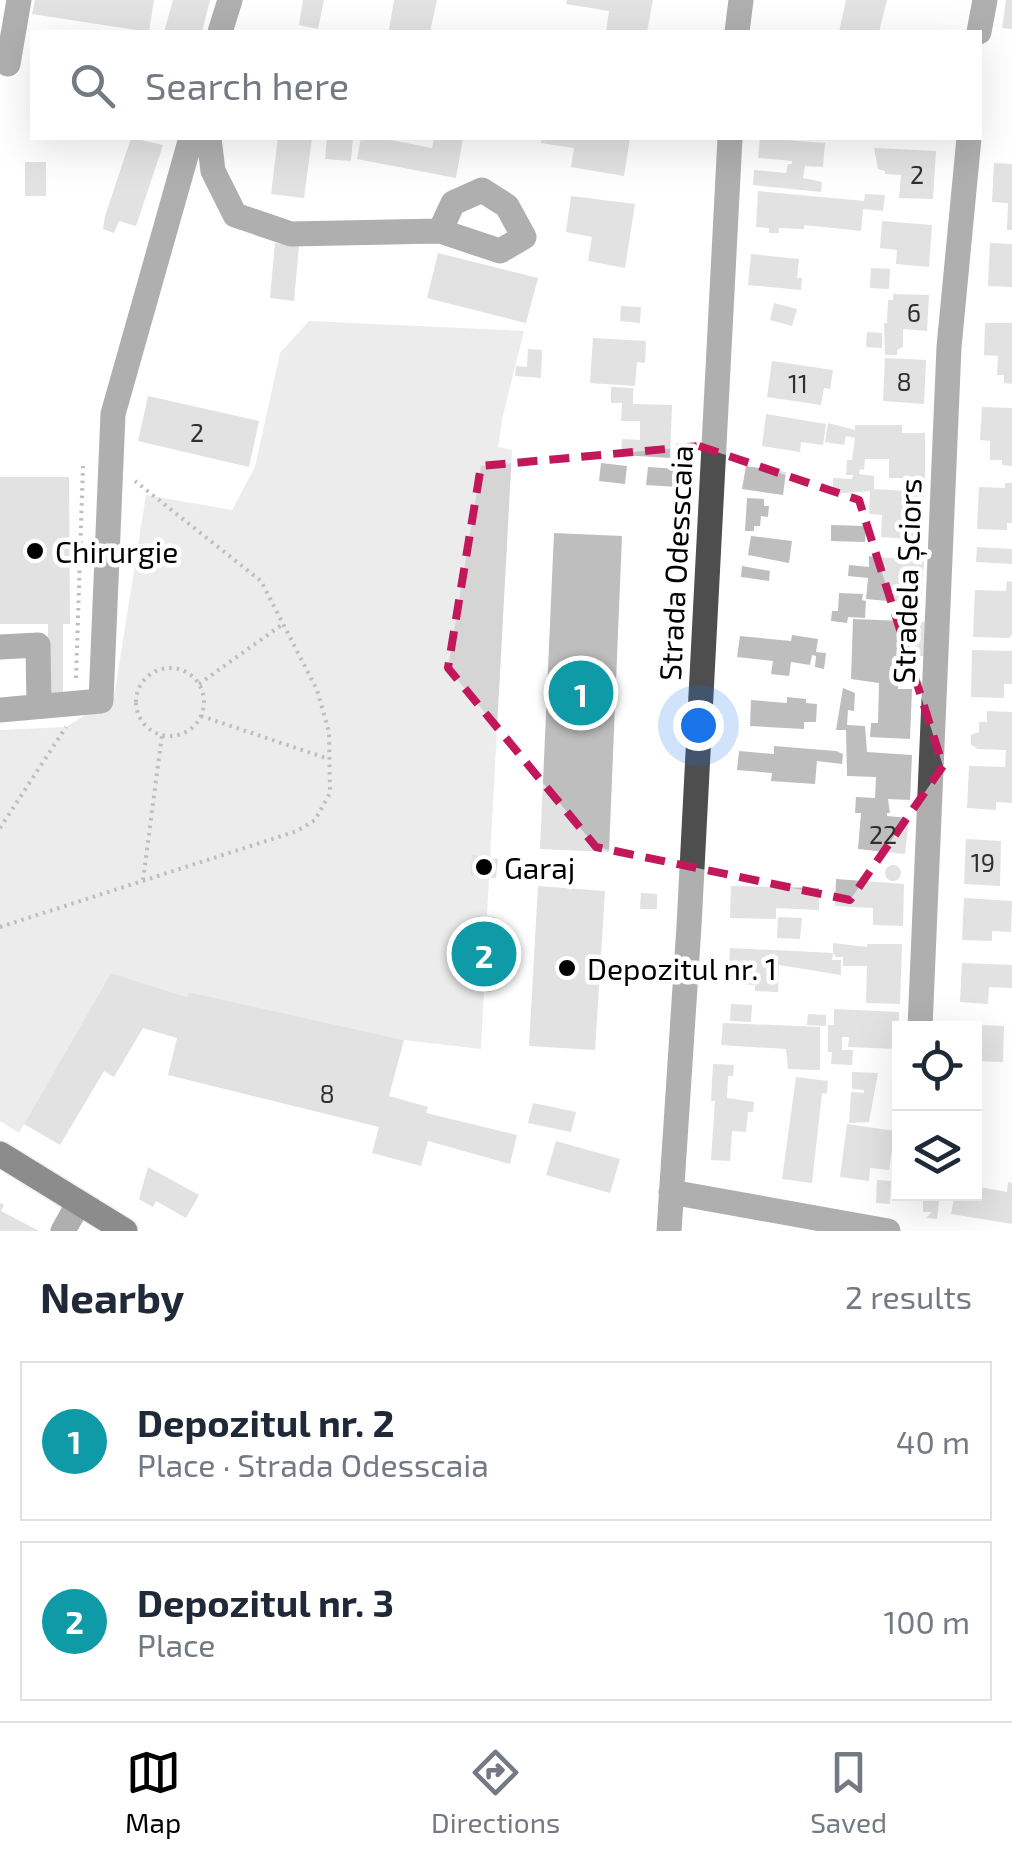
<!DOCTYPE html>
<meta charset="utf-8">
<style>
:root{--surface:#fff;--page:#f6f6f7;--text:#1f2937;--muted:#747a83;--line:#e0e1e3;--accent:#000}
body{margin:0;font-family:"Exo 2",sans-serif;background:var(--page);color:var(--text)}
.controls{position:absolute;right:30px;bottom:30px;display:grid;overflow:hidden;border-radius:0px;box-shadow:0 10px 40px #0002}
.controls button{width:90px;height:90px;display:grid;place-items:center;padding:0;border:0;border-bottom:2px solid var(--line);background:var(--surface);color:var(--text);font:50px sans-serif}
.you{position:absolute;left:698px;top:725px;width:35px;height:35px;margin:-25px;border:8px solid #fff;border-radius:50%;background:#1a73e8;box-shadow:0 0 0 15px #1a73e833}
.badge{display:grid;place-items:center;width:65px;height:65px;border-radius:50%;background:var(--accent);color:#fff;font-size:32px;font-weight:700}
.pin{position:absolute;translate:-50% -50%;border:5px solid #fff;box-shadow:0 2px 10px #0006}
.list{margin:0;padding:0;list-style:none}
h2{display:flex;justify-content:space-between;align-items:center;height:130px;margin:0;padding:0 40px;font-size:42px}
h2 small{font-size:32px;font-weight:400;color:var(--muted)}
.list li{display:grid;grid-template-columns:65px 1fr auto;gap:30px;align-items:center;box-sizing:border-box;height:160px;margin:0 20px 20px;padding:0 20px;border:2px solid var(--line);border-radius:0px}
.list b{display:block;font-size:38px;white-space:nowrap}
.list p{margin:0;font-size:32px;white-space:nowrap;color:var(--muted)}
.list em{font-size:32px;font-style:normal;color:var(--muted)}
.icon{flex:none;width:55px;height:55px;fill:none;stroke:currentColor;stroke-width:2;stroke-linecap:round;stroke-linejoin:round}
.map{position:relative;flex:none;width:1012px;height:1231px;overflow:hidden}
.search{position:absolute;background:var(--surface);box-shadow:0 10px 40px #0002;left:30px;right:30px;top:30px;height:110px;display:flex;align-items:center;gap:25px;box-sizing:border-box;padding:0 35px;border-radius:0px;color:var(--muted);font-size:38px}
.sheet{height:490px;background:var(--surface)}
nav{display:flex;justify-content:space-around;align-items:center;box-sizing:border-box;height:140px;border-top:2px solid var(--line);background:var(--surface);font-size:28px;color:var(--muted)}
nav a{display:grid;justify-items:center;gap:5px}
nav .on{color:var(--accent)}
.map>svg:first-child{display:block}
</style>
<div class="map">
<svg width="1012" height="1231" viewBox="0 0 1012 1231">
<rect width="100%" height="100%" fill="#fff"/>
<path fill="#d5d5d5" d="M 309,321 L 524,331 L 503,415 L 498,447 L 512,450 L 511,470 L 490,858 L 472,856 L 470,875 L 489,877 L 487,916 L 476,916 L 472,990 L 484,991 L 481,1049 L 404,1040 L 189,992 L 187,997 L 111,973 L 19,1133 L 0,1121 L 0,730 L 66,727 L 114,697 L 146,495 L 232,510 L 255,467 L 280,353 Z"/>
<path fill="#bebebe" d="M 35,0 L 154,0 L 149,32 L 32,14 Z
M 173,0 L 210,0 L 202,32 L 164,32 Z
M 303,0 L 324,0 L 318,29 L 299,25 Z
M 394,0 L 437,0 L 430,32 L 389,30 Z
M 567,0 L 653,0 L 647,32 L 606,32 L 609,11 L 566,4 Z
M 846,0 L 887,0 L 879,32 L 839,32 Z
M 1006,0 L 1012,0 L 1012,29 L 1002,28 Z
M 131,138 L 163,145 L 136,226 L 119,221 L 114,233 L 103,229 L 105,216 Z
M 278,138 L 312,138 L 304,198 L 271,194 Z
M 327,138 L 353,138 L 351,161 L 325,159 Z
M 361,138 L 380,138 L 432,148 L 434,138 L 463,138 L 456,178 L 357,159 Z
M 542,138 L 630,138 L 624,176 L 571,167 L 574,148 L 541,143 Z
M 760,138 L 825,143 L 823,167 L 805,166 L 803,178 L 822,182 L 821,192 L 753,185 L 754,170 L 786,173 L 788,164 L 792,164 L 792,161 L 758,158 Z
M 874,148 L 936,151 L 933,199 L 899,198 L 901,175 L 885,174 L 885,171 L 878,169 Z
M 25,162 L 46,162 L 46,196 L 25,196 Z
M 994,163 L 1012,164 L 1012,230 L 1007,230 L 1008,203 L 992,202 Z
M 758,191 L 864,201 L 865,194 L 885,195 L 883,211 L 863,209 L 861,231 L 804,225 L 804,229 L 779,228 L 779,233 L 769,233 L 769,228 L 756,227 Z
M 571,196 L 635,204 L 625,268 L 588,261 L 592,237 L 566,232 Z
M 882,221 L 932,225 L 929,267 L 896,264 L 897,250 L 880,248 Z
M 275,243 L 299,246 L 294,301 L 270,298 Z
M 990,243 L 1012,244 L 1012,287 L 988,286 Z
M 438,253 L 538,278 L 526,323 L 427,298 Z
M 751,254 L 799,259 L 797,278 L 802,278 L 801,290 L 748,285 Z
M 871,268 L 890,269 L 889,289 L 870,288 Z
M 893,294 L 929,295 L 927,331 L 903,329 L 903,347 L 897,350 L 897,355 L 885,355 L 884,323 L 887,323 L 888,300 L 893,300 Z
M 774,303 L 797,309 L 792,326 L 770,320 Z
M 621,306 L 641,307 L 640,323 L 620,321 Z
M 985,323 L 1012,323 L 1012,384 L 1004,383 L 1004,375 L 997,375 L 998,356 L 984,355 Z
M 867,332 L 882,333 L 882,348 L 866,347 Z
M 593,338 L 646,341 L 645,363 L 637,362 L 635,386 L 590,383 Z
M 528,349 L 542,350 L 541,378 L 515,376 L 516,366 L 527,367 Z
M 885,358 L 926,360 L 924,404 L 883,401 Z
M 772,361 L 833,370 L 830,389 L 824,388 L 821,405 L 767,397 Z
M 611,387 L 633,388 L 633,404 L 672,405 L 670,458 L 621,455 L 622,439 L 640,440 L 640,421 L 621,421 L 622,403 L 611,403 Z
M 148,396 L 259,421 L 249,467 L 138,441 Z
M 982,407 L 1012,408 L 1012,466 L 1002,465 L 1002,460 L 990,460 L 990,441 L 980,440 Z
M 766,414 L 826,424 L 823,445 L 801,442 L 800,452 L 762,446 Z
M 828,423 L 855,430 L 855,425 L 902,425 L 902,433 L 925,433 L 925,478 L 889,478 L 889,459 L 865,459 L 864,470 L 860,469 L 859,474 L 874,476 L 874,489 L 924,492 L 920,540 L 881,537 L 882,515 L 869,514 L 870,491 L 833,494 L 833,478 L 852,479 L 853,475 L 846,475 L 847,460 L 852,460 L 855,438 L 846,436 L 844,445 L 825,442 Z
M 601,463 L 627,466 L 625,484 L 599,481 Z
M 746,466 L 786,472 L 783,495 L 742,489 Z
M 648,467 L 679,469 L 677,487 L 646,485 Z
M 0,477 L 69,477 L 70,624 L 63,624 L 63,698 L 48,698 L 48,624 L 0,624 Z
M 1005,483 L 1012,483 L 1012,523 L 1007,523 L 1007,530 L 977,529 L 979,487 L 1005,488 Z
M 747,498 L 764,499 L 764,506 L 769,506 L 768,517 L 761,516 L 760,526 L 754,526 L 754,531 L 745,531 Z
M 831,525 L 866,526 L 865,542 L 831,541 Z
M 554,533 L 622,536 L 609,852 L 540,849 Z
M 751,536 L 792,541 L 789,563 L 748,555 Z
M 977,547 L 1012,549 L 1012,564 L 976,562 Z
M 869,556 L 924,561 L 921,604 L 866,599 L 868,578 L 848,576 L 849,565 L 869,567 Z
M 742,566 L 770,571 L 769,581 L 741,577 Z
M 1007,581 L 1012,582 L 1012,634 L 1009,638 L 973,637 L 975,590 L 1006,591 Z
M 839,593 L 863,594 L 862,600 L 866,601 L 865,618 L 848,617 L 847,623 L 831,621 L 832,611 L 838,611 Z
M 853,619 L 929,622 L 928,656 L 912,656 L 912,662 L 899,662 L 898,689 L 912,689 L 910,739 L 870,737 L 871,723 L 878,723 L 879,683 L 851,679 Z
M 792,635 L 818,639 L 816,652 L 826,653 L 824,669 L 815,667 L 816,656 L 812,655 L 810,665 L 791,662 L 789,676 L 771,674 L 773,661 L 737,657 L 740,636 L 791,641 Z
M 972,650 L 1012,651 L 1012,684 L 1004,684 L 1004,698 L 971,697 Z
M 843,688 L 855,693 L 854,711 L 848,710 L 847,725 L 865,726 L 867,752 L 912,755 L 910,800 L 888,799 L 890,813 L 887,813 L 887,816 L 909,818 L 905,854 L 858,849 L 861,813 L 855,813 L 856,797 L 875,798 L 876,777 L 847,776 L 846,730 L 836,730 Z
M 787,697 L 806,699 L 806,703 L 817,704 L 816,722 L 804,722 L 804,729 L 750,726 L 751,700 L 787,703 Z
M 987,711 L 1012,712 L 1012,803 L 996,802 L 996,810 L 967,808 L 969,766 L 1005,767 L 1006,750 L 978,749 L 971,745 L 971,735 L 979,732 L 979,722 L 987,722 Z
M 774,746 L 836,751 L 843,754 L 842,764 L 817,761 L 815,784 L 771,781 L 772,773 L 737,770 L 739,751 L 774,754 Z
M 966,839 L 1001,841 L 1000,886 L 964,884 Z
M 472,855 L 498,859 L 496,878 L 470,875 Z
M885 873a8 8 0 1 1 16 0a8 8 0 1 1-16 0Z
M 836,879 L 904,884 L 903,926 L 873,925 L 873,908 L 835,906 Z
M 538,886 L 605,891 L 595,1050 L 529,1046 Z
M 731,886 L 819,888 L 819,910 L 776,908 L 776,919 L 730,918 Z
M 641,893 L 657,894 L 657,909 L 640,909 Z
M 964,898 L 1012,901 L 1011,932 L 992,931 L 992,941 L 962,940 Z
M 476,916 L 495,917 L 491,992 L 472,990 Z
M 778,917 L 802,918 L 800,939 L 777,938 Z
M 833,943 L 867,947 L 867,944 L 902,944 L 900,1004 L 866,1003 L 867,966 L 843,966 L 843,957 L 836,957 L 833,953 Z
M 730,948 L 833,953 L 832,960 L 841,960 L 841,975 L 779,965 L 778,992 L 755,991 L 755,985 L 728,983 Z
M 962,963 L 1012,965 L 1012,988 L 989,987 L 988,1004 L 960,1002 Z
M 111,973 L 187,997 L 189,992 L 404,1040 L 389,1096 L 428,1107 L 426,1113 L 517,1135 L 510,1164 L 428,1141 L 421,1166 L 372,1153 L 379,1127 L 168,1075 L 177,1038 L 143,1028 L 114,1077 L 104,1071 L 60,1145 L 24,1124 Z
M 731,1004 L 752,1005 L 751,1022 L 730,1021 Z
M 834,1009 L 899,1012 L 898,1049 L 848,1047 L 849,1037 L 842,1037 L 842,1050 L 853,1050 L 852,1065 L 831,1064 L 832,1052 L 828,1052 L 828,1025 L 834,1025 Z
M 808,1014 L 826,1015 L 826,1026 L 807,1025 Z
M 723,1023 L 820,1027 L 820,1070 L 788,1069 L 786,1049 L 721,1045 Z
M 959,1024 L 1004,1026 L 1003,1062 L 974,1061 L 974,1028 L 958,1028 Z
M 713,1064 L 734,1065 L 733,1076 L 728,1076 L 727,1098 L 754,1102 L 753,1112 L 748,1112 L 746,1132 L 732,1131 L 730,1161 L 711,1160 L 715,1101 L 711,1101 Z
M 852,1072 L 878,1073 L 869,1122 L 849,1123 L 851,1092 L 864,1093 L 864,1090 L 852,1089 Z
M 796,1077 L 828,1081 L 827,1094 L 822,1093 L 812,1183 L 782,1179 Z
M 533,1103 L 576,1112 L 571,1132 L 528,1123 Z
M 847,1124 L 895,1131 L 889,1170 L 870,1168 L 869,1181 L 840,1177 Z
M 556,1141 L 620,1159 L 610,1193 L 546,1175 Z
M 148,1167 L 199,1195 L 186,1218 L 156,1201 L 153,1207 L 139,1199 Z
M 877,1180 L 891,1181 L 890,1204 L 876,1203 Z
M 1008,1182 L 1012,1183 L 1012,1224 L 951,1214 L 955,1194 L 974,1194 L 974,1186 L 1007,1192 Z
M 923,1194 L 940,1194 L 937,1219 L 926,1218 L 932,1212 L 923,1212 Z
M 0,1203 L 4,1205 L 1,1211 L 39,1231 L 0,1231 Z"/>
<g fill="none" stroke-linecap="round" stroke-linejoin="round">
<defs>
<path id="major" d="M 0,1154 L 125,1231"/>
</defs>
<use href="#major" stroke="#dbdbdb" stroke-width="28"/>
<path stroke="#707070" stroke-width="4" stroke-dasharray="2.5 5" stroke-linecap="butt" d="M136 702a34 34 0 1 1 68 0a34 34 0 1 1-68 0Z
M 76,678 L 83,466
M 199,684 L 283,624
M 201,716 L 329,759
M 0,828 L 66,727
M 143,880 L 162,735
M 0,927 L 297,831 L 315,820 L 330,793 L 329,732 L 317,690 L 261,581 L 135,481"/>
<path stroke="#4e4e4e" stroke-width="25" d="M 220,32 L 230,0
M 737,32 L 741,0
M 979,32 L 985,0
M 8,64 L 19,0
M 209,138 L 213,171 L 235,215 L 291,234 L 440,231 L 500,251 L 524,237 L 507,206 L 482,190 L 453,203 L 440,231
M 0,647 L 38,645 L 39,706
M 0,710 L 101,701 L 113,414 L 191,138
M 920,1028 L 949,347 L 969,138
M 671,1192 L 888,1231
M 63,1231 L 78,1204
M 669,1231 L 689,926 L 730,138"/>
<use href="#major" stroke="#000" stroke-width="25"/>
</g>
<path d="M0 0H1012V1231H0ZM 699,446 L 859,500 L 943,766 L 850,900 L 596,847 L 448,668 L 481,466 Z" fill="#fff" fill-opacity=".55" fill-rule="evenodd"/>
<path fill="none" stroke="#c2185b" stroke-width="8" stroke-dasharray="20 12" stroke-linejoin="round" d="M 699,446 L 859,500 L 943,766 L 850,900 L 596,847 L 448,668 L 481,466 Z"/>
<g fill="#000" stroke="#fff" stroke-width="4">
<circle cx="35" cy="551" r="10"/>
<circle cx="484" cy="867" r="10"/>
<circle cx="567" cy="968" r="10"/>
</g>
<g text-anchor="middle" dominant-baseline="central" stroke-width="9" stroke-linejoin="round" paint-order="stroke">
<g font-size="25" fill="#303030">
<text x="917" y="174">2</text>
<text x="914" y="312">6</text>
<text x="904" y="381">8</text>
<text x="798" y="383">11</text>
<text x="197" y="432">2</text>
<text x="883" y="834">22</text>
<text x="983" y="862">19</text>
<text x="327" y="1093">8</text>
</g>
<g font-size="30" fill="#000" stroke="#fff" text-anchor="start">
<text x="55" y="551">Chirurgie</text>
<text x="504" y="867">Garaj</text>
<text x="587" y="968">Depozitul nr. 1</text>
</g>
<g font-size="30" fill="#000" stroke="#fff">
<text transform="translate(675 563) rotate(-87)">Strada Odesscaia</text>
<text transform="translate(906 581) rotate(-88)">Stradela Șciors</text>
</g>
</g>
</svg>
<div class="controls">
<button><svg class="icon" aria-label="locate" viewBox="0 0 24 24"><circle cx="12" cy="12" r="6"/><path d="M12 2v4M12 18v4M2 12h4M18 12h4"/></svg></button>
<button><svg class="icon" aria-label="layers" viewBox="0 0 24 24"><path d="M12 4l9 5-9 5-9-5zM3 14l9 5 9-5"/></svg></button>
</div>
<div class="you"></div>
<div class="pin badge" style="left:581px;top:693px;background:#0f9aa8">1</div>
<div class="pin badge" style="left:484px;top:954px;background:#0f9aa8">2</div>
<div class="search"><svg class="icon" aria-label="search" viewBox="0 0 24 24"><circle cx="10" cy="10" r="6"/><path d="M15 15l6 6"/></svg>Search here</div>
</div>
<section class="sheet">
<h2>Nearby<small>2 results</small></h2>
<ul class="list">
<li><span class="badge" style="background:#0f9aa8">1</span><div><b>Depozitul nr. 2</b><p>Place · Strada Odesscaia</p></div><em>40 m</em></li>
<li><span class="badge" style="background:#0f9aa8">2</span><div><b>Depozitul nr. 3</b><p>Place</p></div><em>100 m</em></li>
</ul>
</section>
<nav>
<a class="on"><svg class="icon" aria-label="map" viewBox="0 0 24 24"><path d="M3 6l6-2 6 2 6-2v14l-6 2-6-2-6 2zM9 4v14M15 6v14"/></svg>Map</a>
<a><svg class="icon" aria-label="directions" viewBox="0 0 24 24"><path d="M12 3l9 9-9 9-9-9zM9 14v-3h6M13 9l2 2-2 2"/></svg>Directions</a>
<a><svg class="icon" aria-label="saved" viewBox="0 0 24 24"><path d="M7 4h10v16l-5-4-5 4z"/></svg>Saved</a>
</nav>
